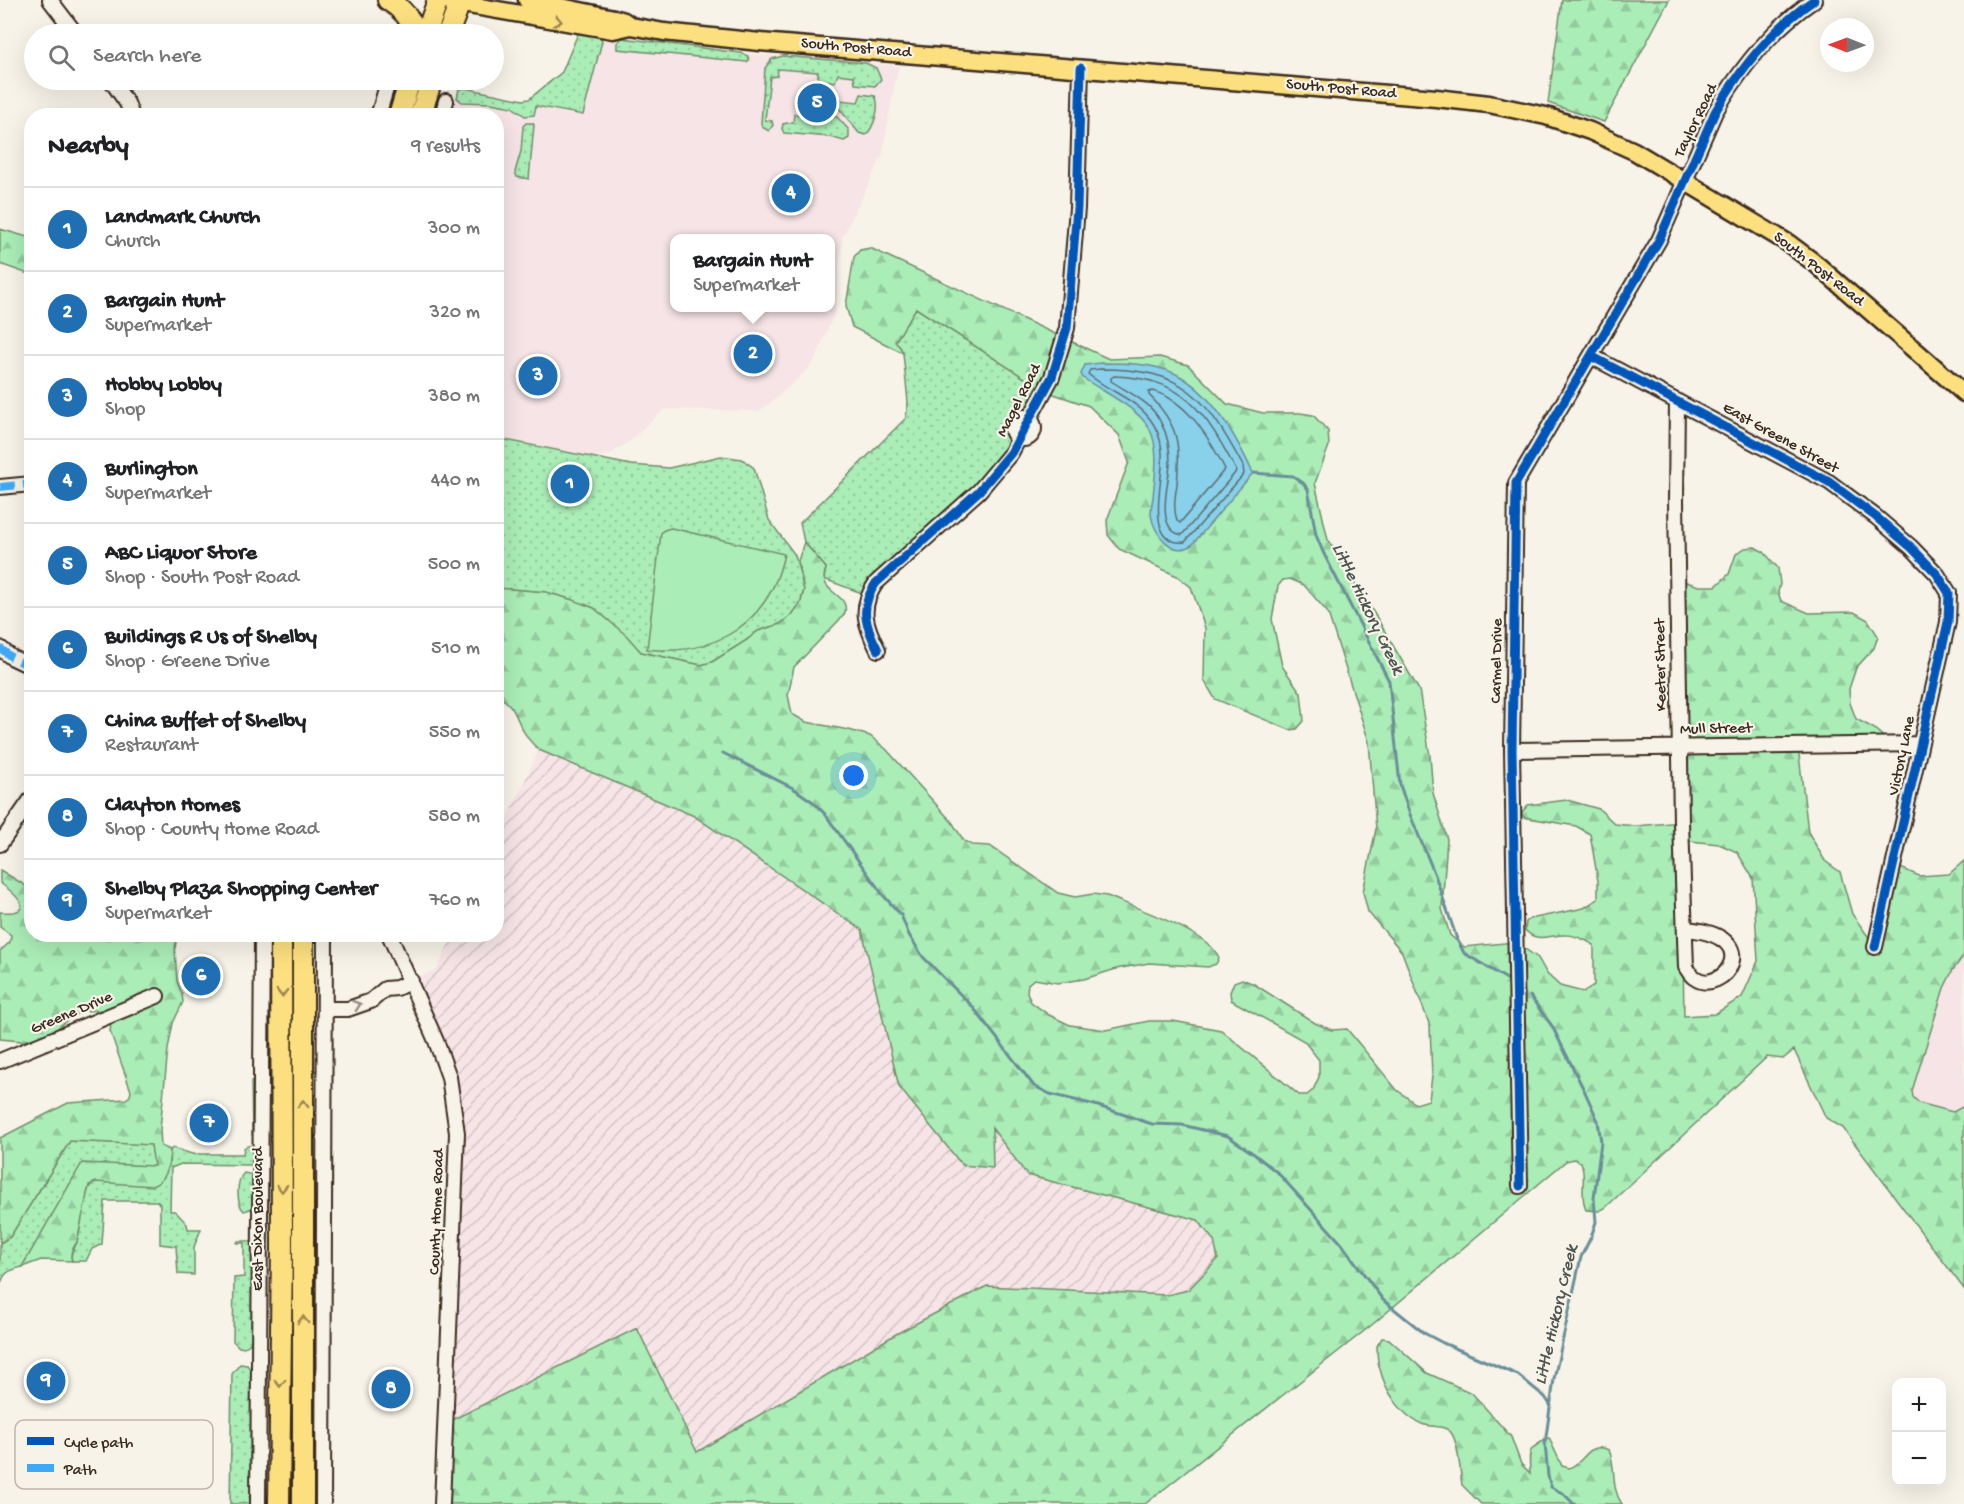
<!DOCTYPE html>
<meta charset="utf-8">
<style>
:root{--surface:#fff;--page:#f6f6f6;--text:#202124;--muted:#757577;--line:#e0e0e0;--accent:#1f6fb2}
body{margin:0;font-family:"Gochi Hand",sans-serif;background:var(--page);color:var(--text)}
.controls{position:absolute;right:18px;bottom:18px;display:grid;overflow:hidden;border-radius:12px;box-shadow:0 6px 24px #0002}
.controls button{width:54px;height:54px;display:grid;place-items:center;padding:0;border:0;border-bottom:2px solid var(--line);background:var(--surface);color:var(--text);font:30px sans-serif}
.compass{position:absolute;left:1820px;top:18px;width:54px;height:54px;border-radius:50%;background:var(--surface);box-shadow:0 6px 24px #0002;rotate:271deg}
.you{position:absolute;left:854px;top:776px;width:21px;height:21px;margin:-15px;border:4px solid #fff;border-radius:50%;background:#1a73e8;box-shadow:0 0 0 9px #1a73e833}
.badge{display:grid;place-items:center;width:39px;height:39px;border-radius:50%;background:var(--accent);color:#fff;font-size:20px;font-weight:700}
.pin{position:absolute;translate:-50% -50%;border:3px solid #fff;box-shadow:0 2px 6px #0006}
.popup{position:absolute;left:670px;top:234px;width:165px;height:78px;box-sizing:border-box;display:grid;place-content:center;border-radius:12px;background:var(--surface);filter:drop-shadow(0 2px 4px #0005);font-size:20px;white-space:nowrap;color:var(--muted)}
.popup b{font-size:22px;color:var(--text)}
.popup::after{content:'';position:absolute;left:50%;top:100%;margin-left:-12px;border:12px solid transparent;border-top-color:var(--surface)}
.list{margin:0;padding:0;list-style:none}
h2{display:flex;justify-content:space-between;align-items:center;height:78px;margin:0;padding:0 24px;font-size:26px}
h2 small{font-size:20px;font-weight:400;color:var(--muted)}
.list li{display:grid;grid-template-columns:39px 1fr auto;gap:18px;align-items:center;box-sizing:border-box;height:84px;padding:0 24px;border-top:2px solid var(--line)}
.list b{display:block;font-size:22px;white-space:nowrap}
.list p{margin:0;font-size:20px;white-space:nowrap;color:var(--muted)}
.list em{font-size:20px;font-style:normal;color:var(--muted)}
.icon{flex:none;width:33px;height:33px;fill:none;stroke:currentColor;stroke-width:2;stroke-linecap:round;stroke-linejoin:round}
.map{position:relative;flex:none;width:1964px;height:1504px;overflow:hidden}
.search{position:absolute;background:var(--surface);box-shadow:0 6px 24px #0002;left:24px;top:24px;width:480px;height:66px;display:flex;align-items:center;gap:15px;box-sizing:border-box;padding:0 21px;border-radius:33px;color:var(--muted);font-size:22px}
.panel{position:absolute;background:var(--surface);box-shadow:0 6px 24px #0002;left:24px;top:108px;width:480px;height:834px;border-radius:24px}
.map>svg:first-child{display:block}
</style>
<div class="map">
<svg width="1964" height="1504" viewBox="0 0 1964 1504">
<defs>
<pattern id="industrial-furrows" width="10" height="10" patternUnits="userSpaceOnUse" patternTransform="scale(1.5)"><rect width="10" height="10" fill="#f6e4e6"/><path d="M-1 1l2-2M0 10L10 0M9 11l2-2" fill="none" stroke="#d4c4c5"/></pattern>
<pattern id="green-dots" width="8" height="8" patternUnits="userSpaceOnUse" patternTransform="scale(1.5)"><rect width="8" height="8" fill="#aaedb7"/><path d="M2 2h.1M6 6h.1" fill="none" stroke="#93cb9d" stroke-width="1.8" stroke-linecap="round"/></pattern>
<pattern id="forest-firs" width="22" height="20" patternUnits="userSpaceOnUse" patternTransform="scale(1.5)"><rect width="22" height="20" fill="#aaedb7"/><path d="M5 1l3.5 6h-7zM16 11l3.5 6h-7z" fill="#93cb9d"/></pattern>
</defs>
<rect width="100%" height="100%" fill="#f7f3e8"/>
<filter id="ink" filterUnits="userSpaceOnUse"><feTurbulence type="fractalNoise" baseFrequency=".0167" numOctaves="2"/><feDisplacementMap in="SourceGraphic" scale="12" xChannelSelector="R" yChannelSelector="G"/><feConvolveMatrix kernelMatrix="1 2 1 2 8 2 1 2 1" color-interpolation-filters="sRGB"/></filter>
<g filter="url(#ink)">
<path fill="#f6e4e6" fill-rule="evenodd" d="M 577,34 L 626,38 L 745,54 L 899,66 L 895,81 L 882,156 L 842,238 L 835,311 L 816,358 L 808,369 L 773,401 L 759,411 L 664,409 L 630,441 L 609,455 L 593,457 L 497,437 L 496,116 L 449,116 L 459,89 L 471,89 L 478,92 L 529,99 L 562,72 ZM 675,238 L 831,238 L 831,308 L 675,308 Z
M 1964,955 L 1964,1106 L 1953,1112 L 1918,1103 L 1913,1097 L 1912,1091 L 1944,988 L 1953,970 Z"/>
<path fill="url(#industrial-furrows)" d="M 539,750 L 694,816 L 862,930 L 899,1087 L 991,1127 L 1027,1175 L 1198,1220 L 1214,1241 L 1218,1259 L 1188,1290 L 1167,1295 L 987,1286 L 896,1334 L 697,1452 L 446,1423 L 454,1101 L 411,981 L 437,969 L 453,935 L 496,934 L 497,841 Z"/>
<path fill="url(#green-dots)" stroke="#728c6a" stroke-width="1.5" d="M 579,31 L 600,35 L 602,41 L 583,115 L 536,106 L 534,115 L 525,116 L 512,107 L 491,103 L 462,102 L 457,98 L 459,89 L 465,88 L 523,100 L 529,99 L 562,72 Z
M 622,38 L 741,53 L 748,56 L 749,60 L 747,62 L 617,49 L 617,43 Z
M 783,56 L 866,63 L 876,68 L 881,79 L 875,86 L 855,84 L 854,76 L 838,74 L 835,82 L 818,79 L 818,72 L 778,69 L 777,76 L 770,77 L 765,120 L 772,121 L 773,125 L 769,131 L 762,127 L 761,123 L 765,68 L 772,59 Z
M 861,94 L 875,96 C 881,106 874,127 866,135 L 859,133 L 838,107 L 839,100 L 858,102 Z
M 794,114 L 837,117 L 849,130 L 849,138 L 844,141 L 830,137 L 784,133 L 782,129 L 783,124 L 793,122 Z
M 526,123 L 533,123 L 534,125 L 529,179 L 517,177 L 515,172 L 521,151 L 523,126 Z
M 916,308 L 1045,391 L 1011,453 L 867,595 L 824,579 L 826,568 L 804,542 L 800,523 L 906,418 L 908,402 L 903,353 L 900,347 L 894,342 Z
M 496,438 L 631,465 L 669,468 L 721,456 L 742,459 L 754,468 L 769,520 L 795,555 L 804,590 L 801,602 L 792,615 L 780,624 L 758,631 L 747,640 L 712,662 L 701,665 L 641,652 L 594,608 L 573,600 L 546,592 L 497,588 Z
M 253,1080 L 255,1132 L 252,1134 L 251,1081 Z
M 70,1141 L 151,1144 L 155,1166 L 82,1164 L 22,1267 C 8,1271 4,1272 0,1286 L 0,1243 L 10,1237 Z
M 247,1146 L 251,1146 L 255,1150 L 254,1163 L 252,1165 L 181,1164 L 171,1168 L 170,1211 L 175,1211 L 187,1224 L 188,1229 L 201,1229 L 194,1247 L 194,1275 L 178,1274 L 176,1246 L 160,1244 L 160,1205 L 157,1201 L 105,1201 L 102,1244 L 92,1249 L 86,1261 L 72,1261 C 69,1252 76,1248 78,1239 C 82,1224 82,1192 93,1183 L 169,1166 L 170,1150 L 173,1148 L 192,1154 L 243,1154 L 244,1148 Z
M 244,1173 L 254,1175 L 254,1208 L 244,1211 C 236,1204 236,1180 244,1173 Z
M 238,1241 L 250,1241 L 253,1245 L 253,1339 C 250,1345 246,1348 239,1347 L 233,1341 L 234,1278 L 244,1277 L 244,1243 L 237,1243 Z
M 240,1364 L 247,1365 L 254,1374 L 254,1504 L 230,1504 L 232,1374 Z"/>
<path fill="url(#forest-firs)" stroke="#728c6a" stroke-width="1.5" d="M 1562,0 L 1669,0 L 1604,122 L 1548,103 Z
M 0,229 L 31,238 L 31,275 L 0,264 Z
M 870,248 L 1109,359 L 1160,357 L 1188,365 L 1227,404 L 1263,413 L 1300,413 L 1313,415 L 1328,431 L 1329,446 L 1315,483 L 1328,540 L 1377,618 L 1419,690 L 1430,756 L 1433,793 L 1447,839 L 1442,909 L 1450,935 L 1464,947 L 1515,942 L 1538,958 L 1547,974 L 1560,986 L 1583,992 L 1594,985 L 1594,945 C 1586,940 1576,935 1566,935 C 1551,934 1537,944 1525,930 L 1526,922 L 1530,919 L 1584,908 L 1598,899 L 1598,881 L 1590,834 L 1576,826 L 1523,817 L 1522,812 L 1528,805 L 1567,800 L 1599,809 L 1615,824 L 1636,826 L 1681,822 L 1684,1016 L 1715,1014 L 1742,997 L 1758,961 L 1753,878 L 1737,852 L 1719,844 L 1690,841 L 1685,832 L 1677,579 L 1699,586 L 1716,586 L 1729,574 L 1736,554 L 1745,548 L 1755,547 L 1764,552 L 1778,568 L 1780,584 L 1778,592 L 1781,601 L 1809,613 L 1854,612 L 1868,620 L 1878,636 L 1874,648 L 1856,668 L 1849,689 L 1850,703 L 1856,719 L 1873,728 L 1892,744 L 1798,746 L 1808,832 L 1825,861 L 1840,872 L 1852,914 L 1875,946 L 1894,865 L 1919,876 L 1949,874 L 1964,861 L 1964,955 L 1953,970 L 1944,988 L 1912,1091 L 1913,1097 L 1919,1103 L 1953,1112 L 1964,1106 L 1964,1289 L 1843,1128 L 1826,1118 L 1794,1050 L 1783,1059 L 1767,1057 L 1605,1208 L 1599,1211 L 1586,1210 C 1579,1195 1587,1178 1581,1162 L 1573,1159 L 1566,1161 L 1373,1324 L 1145,1504 L 442,1504 L 446,1423 L 637,1328 L 697,1452 L 896,1334 L 987,1286 L 1167,1295 L 1188,1290 L 1218,1259 L 1214,1241 L 1198,1220 L 1027,1175 L 992,1128 L 993,1168 L 962,1165 L 899,1087 L 862,930 L 694,816 L 539,750 C 535,746 529,741 526,735 C 515,720 517,705 497,696 L 497,588 L 546,592 L 573,600 L 594,608 L 627,636 L 641,652 L 701,665 L 712,662 L 747,640 L 758,631 L 780,624 L 792,615 L 801,602 L 804,590 L 798,561 L 804,542 L 826,568 C 825,571 824,574 824,578 C 825,594 852,596 844,615 L 794,667 L 788,695 L 792,714 L 806,722 L 849,730 L 870,736 L 886,749 L 952,822 L 964,841 L 972,845 L 990,846 L 1058,893 L 1075,897 L 1093,894 L 1107,896 C 1133,907 1211,933 1219,958 L 1216,964 L 1208,967 L 1149,963 L 1116,969 L 1084,979 L 1058,983 L 1034,979 L 1028,984 L 1027,992 L 1031,1002 L 1049,1015 L 1070,1025 L 1106,1030 L 1149,1021 L 1173,1021 L 1221,1030 L 1299,1095 L 1307,1095 L 1313,1090 L 1319,1077 L 1319,1060 L 1304,1041 L 1231,1000 L 1230,992 L 1234,982 L 1242,979 L 1254,984 L 1315,1023 L 1332,1030 L 1347,1029 L 1397,1090 L 1416,1104 L 1429,1100 L 1432,1076 L 1430,1026 L 1402,952 L 1368,912 L 1363,892 L 1376,829 L 1369,742 L 1328,613 L 1304,585 L 1290,579 L 1283,580 L 1278,586 L 1272,619 L 1282,666 L 1301,693 L 1304,721 L 1297,729 L 1290,730 L 1215,699 L 1204,680 L 1205,628 L 1191,587 L 1177,576 L 1119,549 L 1108,535 L 1107,520 L 1129,462 L 1119,435 L 1089,406 L 1045,391 L 916,308 L 895,342 L 900,347 L 903,353 L 852,327 L 846,306 L 854,257 L 860,250 Z
M 0,870 L 31,889 L 32,934 L 177,935 L 175,949 L 177,981 L 182,994 L 183,1002 L 173,1023 L 168,1049 L 160,1129 L 161,1146 L 170,1150 C 169,1166 168,1180 152,1186 L 96,1182 L 89,1185 L 77,1242 C 73,1248 69,1254 72,1261 L 41,1260 L 22,1267 L 82,1163 L 154,1166 L 151,1145 L 70,1141 L 10,1237 L 0,1243 L 0,1138 L 68,1103 L 126,1099 L 130,1096 L 131,1091 L 110,1031 L 112,1018 L 108,1010 L 83,1011 L 71,1017 L 48,1036 L 21,1041 L 0,1039 L 0,951 L 10,942 L 11,935 L 0,927 L 0,912 C 39,915 16,894 0,883 Z
M 1382,1338 L 1389,1339 L 1427,1373 L 1472,1393 L 1511,1437 L 1521,1464 L 1530,1473 C 1529,1450 1527,1449 1549,1438 L 1562,1466 L 1569,1468 C 1587,1461 1587,1441 1609,1450 C 1617,1469 1610,1487 1622,1504 L 1481,1504 L 1462,1485 C 1460,1472 1459,1445 1452,1434 C 1446,1424 1431,1428 1422,1424 C 1401,1416 1385,1390 1380,1369 C 1377,1362 1377,1353 1377,1346 Z"/>
<path fill="#aaedb7" stroke="#728c6a" stroke-width="1.5" d="M 671,528 L 784,554 C 770,622 716,657 647,649 L 661,533 L 664,530 Z"/>
<path fill="#89d0ea" stroke="#6a8e98" stroke-width="1.5" d="M 1101,363 C 1125,363 1151,363 1174,373 C 1212,391 1236,437 1253,473 L 1192,545 C 1172,558 1154,533 1151,515 C 1151,509 1152,502 1153,497 C 1155,475 1160,448 1149,428 C 1137,407 1103,392 1083,378 L 1081,374 L 1085,365 Z"/>
<g fill="none" stroke-linecap="round" stroke-linejoin="round">
<path stroke="#5a6c70" stroke-width="1.5" d="M 1101,369 C 1185,369 1205,396 1243,466 L 1244,474 L 1185,542 C 1146,547 1161,487 1162,466 C 1163,452 1161,437 1154,425 C 1140,400 1109,392 1088,374 L 1090,370 Z
M 1114,376 C 1185,378 1205,412 1236,470 L 1235,473 L 1182,535 C 1154,530 1169,483 1170,464 C 1170,450 1168,435 1161,423 C 1152,402 1129,393 1111,381 L 1111,378 Z
M 1153,391 C 1188,401 1209,438 1225,469 L 1180,523 L 1177,521 C 1173,508 1175,497 1177,484 C 1181,444 1178,424 1149,395 L 1149,392 Z"/>
<path stroke="#6a8e98" stroke-width="3" d="M 1253,473 L 1293,476 L 1303,483 L 1308,489 L 1316,535 L 1323,552 L 1389,681 L 1400,785 L 1409,812 L 1435,875 L 1457,939 L 1464,953 L 1510,981
M 723,753 L 793,788 L 813,802 L 825,814 L 883,895 L 901,915 L 909,935 L 923,957 L 972,1006 L 1034,1086 L 1050,1094 L 1095,1105 L 1152,1124 L 1182,1125 L 1228,1136 L 1254,1154 L 1278,1173 L 1341,1243 L 1383,1300 L 1424,1333 L 1443,1343 L 1518,1375 L 1545,1397 L 1551,1406
M 1530,996 L 1552,1026 L 1585,1092 L 1598,1121 L 1601,1142 L 1594,1198 L 1596,1222 L 1591,1237 L 1581,1257 L 1554,1379 L 1545,1444 L 1548,1476 L 1551,1487 L 1564,1494 L 1574,1504"/>
<defs>
<path id="minor" d="M 50,0 L 76,34
M 111,80 L 127,103 L 132,116
M 378,116 L 388,82 L 394,80 L 408,84
M 442,116 L 446,101
M 1591,356 L 1829,482 L 1876,517 L 1911,547 L 1937,574 L 1949,593 L 1948,622 L 1875,947
M 1677,401 L 1676,500 L 1681,822 L 1686,967 C 1688,970 1691,976 1695,978 C 1722,997 1768,935 1685,929
M1012 428a11 11 0 1 1 22 0a11 11 0 1 1-22 0Z
M 0,487 L 32,484
M 0,648 L 11,657 L 32,667
M 878,650 C 865,625 859,607 876,583 L 979,491 L 1011,453 L 1052,377 L 1067,328 L 1077,208 L 1081,68
M 1512,750 L 1920,744
M 0,844 L 32,798
M 389,934 L 436,1041 L 449,1077 L 457,1133 L 442,1504
M 325,1009 L 348,1009 L 371,1001 L 385,989 L 397,988 L 411,981
M 0,1061 L 157,996
M 1520,1186 L 1512,750 L 1516,483 L 1659,240 L 1715,112 C 1740,69 1773,28 1814,0
M 258,1504 L 262,934
M 323,1504 L 325,934"/>
<path id="major" d="M 440,0 L 613,30 L 631,26 L 664,32 L 760,42 L 1436,98 L 1489,104 L 1546,116 L 1590,131 L 1634,151 L 1788,243 L 1816,264 L 1964,393
M 527,0 L 614,18 L 624,21 L 631,26"/>
<path id="highway" d="M 388,0 C 402,8 411,19 417,34
M 426,34 L 438,0
M 448,34 L 461,0
M 399,116 L 410,80
M 420,116 L 432,80
M 279,1504 L 282,1245 L 281,934
M 303,1504 L 303,934"/>
</defs>
<use href="#minor" stroke="#3b2a1e" stroke-width="18"/>
<use href="#major" stroke="#3b2a1e" stroke-width="21"/>
<use href="#highway" stroke="#3b2a1e" stroke-width="24"/>
<use href="#minor" stroke="#f7f3e8" stroke-width="14"/>
<use href="#major" stroke="#fce080" stroke-width="16"/>
<use href="#highway" stroke="#fce080" stroke-width="20"/>
<path stroke="#3fa9f5" stroke-width="8" stroke-dasharray="15 8" stroke-linecap="butt" d="M 0,487 L 32,484
M 0,648 L 11,657 L 32,667"/>
<defs>
<path id="cycleway" d="M 1591,356 L 1829,482 L 1876,517 L 1911,547 L 1937,574 L 1949,593 L 1948,622 L 1875,947
M 878,650 C 865,625 859,607 876,583 L 979,491 L 1011,453 L 1052,377 L 1067,328 L 1077,208 L 1081,68
M 1520,1186 L 1512,750 L 1516,483 L 1659,240 L 1715,112 C 1740,69 1773,28 1814,0"/>
</defs>
<use href="#cycleway" stroke="#f7f3e8" stroke-width="13"/>
<use href="#cycleway" stroke="#0057b8" stroke-width="9"/>
</g>
<defs><path id="oneway-chevron" d="M-2-3.5L2.5 0L-2 3.5" fill="none" stroke-width="1.6" stroke-linecap="round" stroke-linejoin="round" transform="scale(1.5)"/></defs>
<g stroke="#9c854f">
<use href="#oneway-chevron" transform="translate(558 21) rotate(11)"/>
<use href="#oneway-chevron" transform="translate(282 993) rotate(90)"/>
<use href="#oneway-chevron" transform="translate(303 1104) rotate(-90)"/>
<use href="#oneway-chevron" transform="translate(282 1188) rotate(90)"/>
<use href="#oneway-chevron" transform="translate(303 1320) rotate(-90)"/>
<use href="#oneway-chevron" transform="translate(280 1383) rotate(91)"/>
</g>
<use stroke="#998e83" href="#oneway-chevron" transform="translate(357 1005) rotate(-19)"/>
</g>
<g text-anchor="middle" dominant-baseline="central" stroke-width="4.5" stroke-linejoin="round" paint-order="stroke">
<g font-size="16" fill="#3b2a1e" stroke="#f7f3e8">
<text transform="translate(856 49) rotate(5)">South Post Road</text>
<text transform="translate(1341 90) rotate(5)">South Post Road</text>
<text transform="translate(1697 121) rotate(-64)">Taylor Road</text>
<text transform="translate(1818 270) rotate(38)">South Post Road</text>
<text transform="translate(1020 401) rotate(-63)">Magel Road</text>
<text transform="translate(1780 439) rotate(29)">East Greene Street</text>
<text transform="translate(1498 661) rotate(-89)">Carmel Drive</text>
<text transform="translate(1662 665) rotate(-91)">Keeter Street</text>
<text transform="translate(1716 730) rotate(-1)">Mull Street</text>
<text transform="translate(1903 756) rotate(-78)">Victory Lane</text>
<text transform="translate(72 1014) rotate(-23)">Greene Drive</text>
<text transform="translate(438 1212) rotate(-88)">County Home Road</text>
<text transform="translate(259 1219) rotate(-90)">East Dixon Boulevard</text>
</g>
<g font-size="18" font-style="italic" fill="#4e5451" stroke="#f7f3e8">
<text transform="translate(1367 609) rotate(64)">Little Hickory Creek</text>
<text transform="translate(1557 1315) rotate(-77)">Little Hickory Creek</text>
</g>
</g>
<rect x="15" y="1420" width="198" height="69" rx="9" fill="#f7f3e8" stroke="#bfb7ab" stroke-width="1.5"/>
<rect x="27" y="1437" width="27" height="8" fill="#0057b8"/>
<rect x="27" y="1464" width="27" height="8" fill="#3fa9f5"/>
<g font-size="16" fill="#3b2a1e">
<text x="64" y="1447">Cycle path</text>
<text x="64" y="1474">Path</text>
</g>
</svg>
<div class="controls">
<button>+</button>
<button>−</button>
</div>
<svg class="compass" viewBox="-18 -18 36 36"><path d="M0-13l5 13h-10z" fill="#e53935"/><path d="M0 13l5-13h-10z" fill="#757577"/></svg>
<div class="you"></div>
<div class="pin badge" style="left:570px;top:484px">1</div>
<div class="pin badge" style="left:753px;top:354px">2</div>
<div class="popup"><b>Bargain Hunt</b>Supermarket</div>
<div class="pin badge" style="left:538px;top:376px">3</div>
<div class="pin badge" style="left:791px;top:193px">4</div>
<div class="pin badge" style="left:817px;top:103px">5</div>
<div class="pin badge" style="left:201px;top:976px">6</div>
<div class="pin badge" style="left:209px;top:1123px">7</div>
<div class="pin badge" style="left:391px;top:1389px">8</div>
<div class="pin badge" style="left:46px;top:1381px">9</div>
<div class="search"><svg class="icon" aria-label="search" viewBox="0 0 24 24"><circle cx="10" cy="10" r="6"/><path d="M15 15l6 6"/></svg>Search here</div>
<section class="panel">
<h2>Nearby<small>9 results</small></h2>
<ul class="list">
<li><span class="badge">1</span><div><b>Landmark Church</b><p>Church</p></div><em>300 m</em></li>
<li><span class="badge">2</span><div><b>Bargain Hunt</b><p>Supermarket</p></div><em>320 m</em></li>
<li><span class="badge">3</span><div><b>Hobby Lobby</b><p>Shop</p></div><em>380 m</em></li>
<li><span class="badge">4</span><div><b>Burlington</b><p>Supermarket</p></div><em>440 m</em></li>
<li><span class="badge">5</span><div><b>ABC Liquor Store</b><p>Shop · South Post Road</p></div><em>500 m</em></li>
<li><span class="badge">6</span><div><b>Buildings R Us of Shelby</b><p>Shop · Greene Drive</p></div><em>510 m</em></li>
<li><span class="badge">7</span><div><b>China Buffet of Shelby</b><p>Restaurant</p></div><em>550 m</em></li>
<li><span class="badge">8</span><div><b>Clayton Homes</b><p>Shop · County Home Road</p></div><em>580 m</em></li>
<li><span class="badge">9</span><div><b>Shelby Plaza Shopping Center</b><p>Supermarket</p></div><em>760 m</em></li>
</ul>
</section>
</div>
